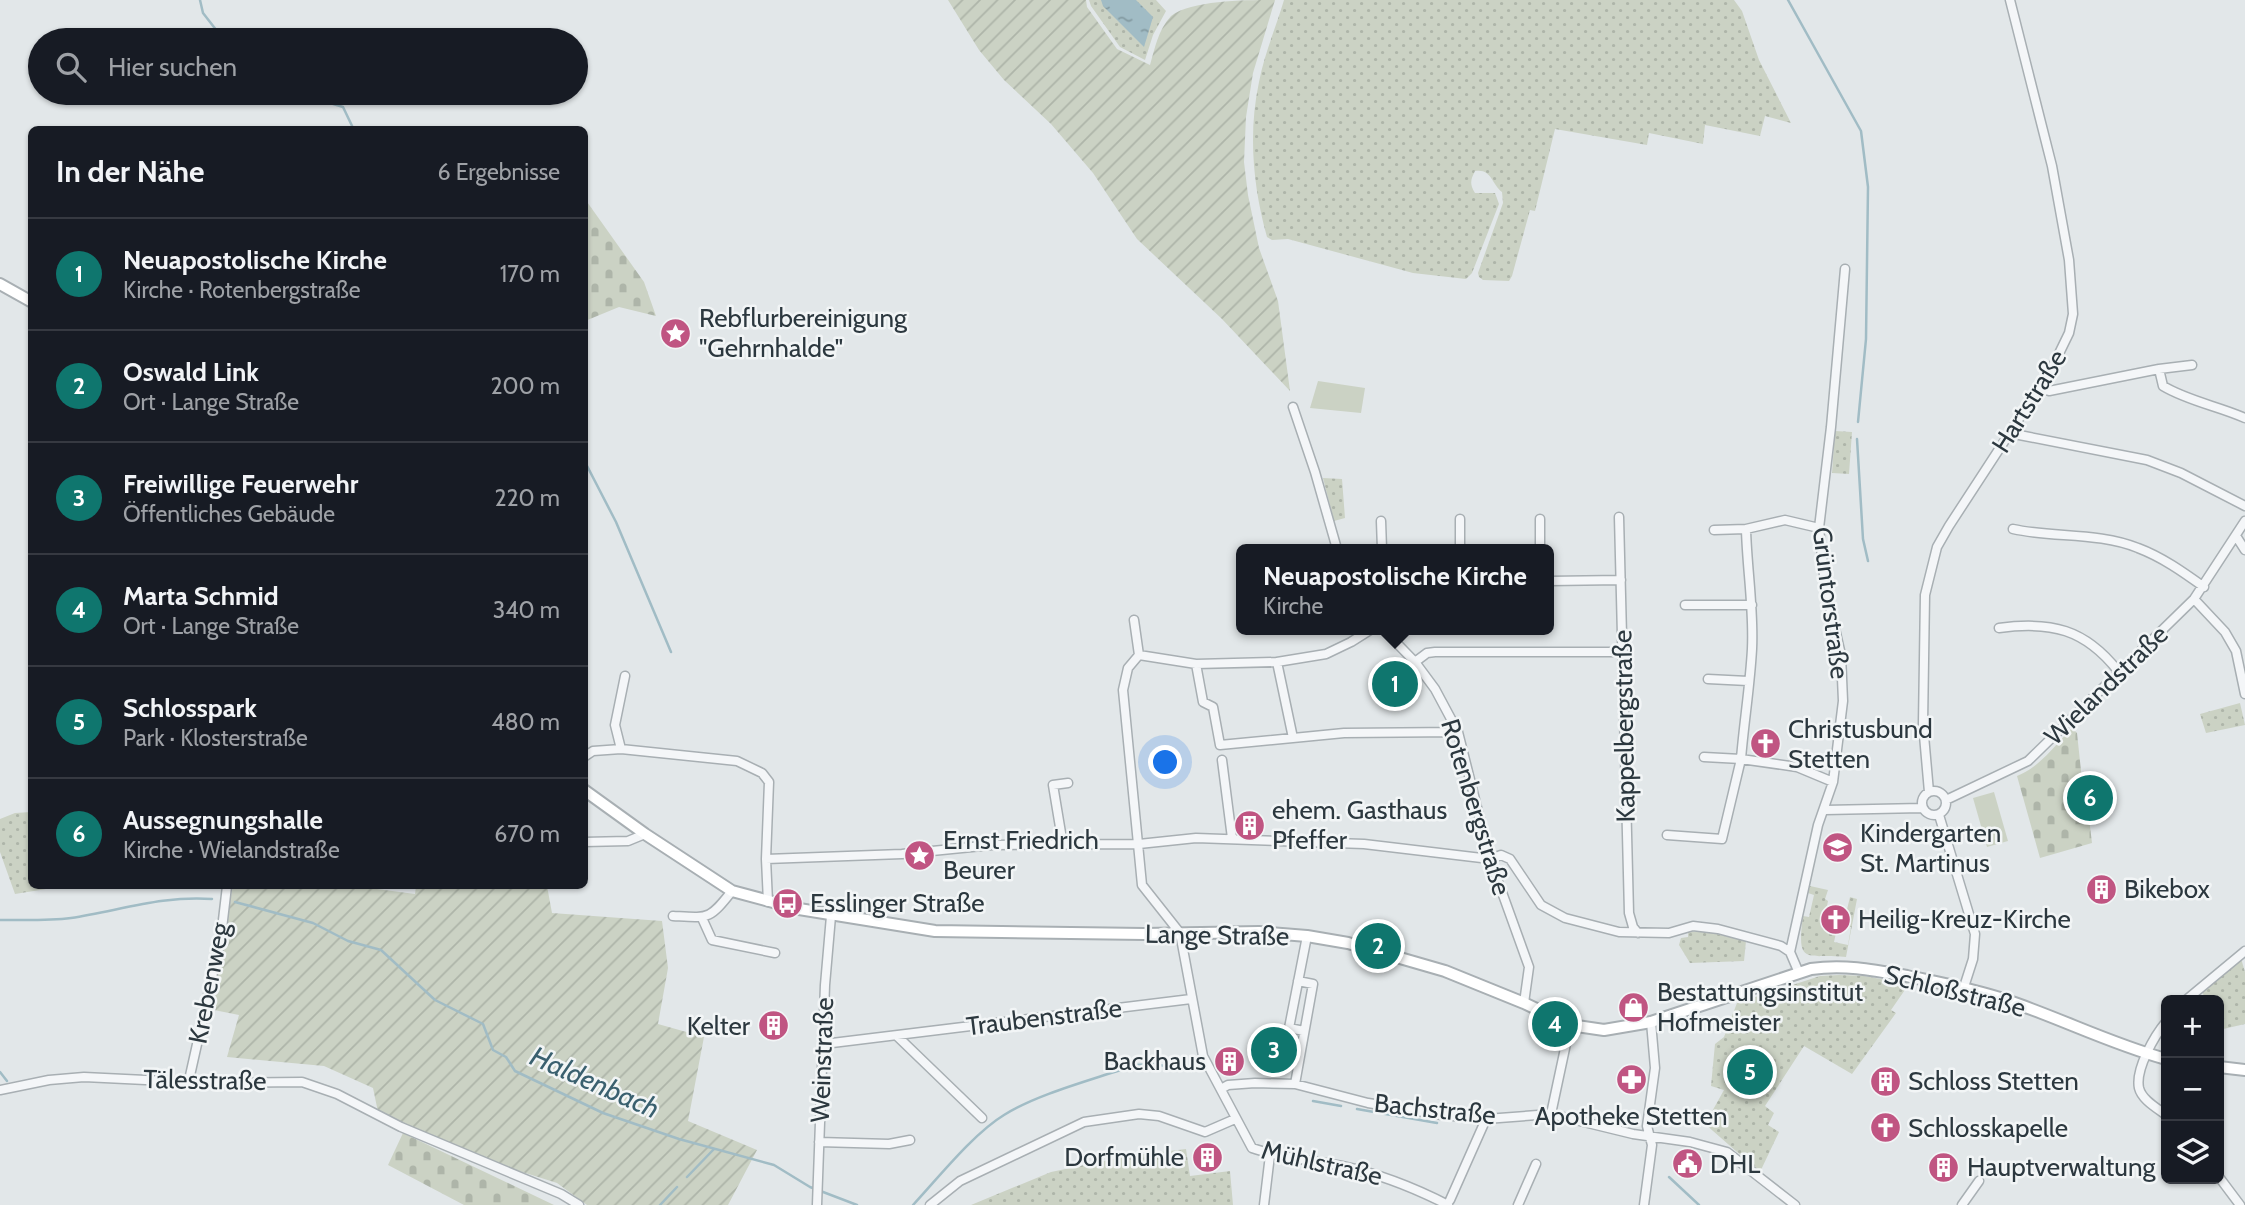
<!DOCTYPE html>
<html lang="de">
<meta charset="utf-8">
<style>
:root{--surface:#171b24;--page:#20242c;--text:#f1f3f6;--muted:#9ea1a6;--line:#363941;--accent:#0f766e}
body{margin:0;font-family:Cabin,sans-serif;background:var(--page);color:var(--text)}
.controls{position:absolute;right:21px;bottom:21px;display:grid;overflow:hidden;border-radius:10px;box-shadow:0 2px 5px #0004}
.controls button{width:63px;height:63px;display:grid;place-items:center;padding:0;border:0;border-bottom:2px solid var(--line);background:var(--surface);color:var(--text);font:35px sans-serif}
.you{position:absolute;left:1166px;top:763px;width:24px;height:24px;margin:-18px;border:5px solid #fff;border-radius:50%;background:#1a73e8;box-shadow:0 0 0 10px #1a73e833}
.badge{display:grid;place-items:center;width:46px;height:46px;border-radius:50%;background:var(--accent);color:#fff;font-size:23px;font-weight:700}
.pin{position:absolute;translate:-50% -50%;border:4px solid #fff;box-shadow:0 2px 7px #0006}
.popup{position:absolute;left:1236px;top:544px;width:318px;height:91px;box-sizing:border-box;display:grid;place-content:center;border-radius:10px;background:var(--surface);filter:drop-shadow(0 2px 5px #0005);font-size:23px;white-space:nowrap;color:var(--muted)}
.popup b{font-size:26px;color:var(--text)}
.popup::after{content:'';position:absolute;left:50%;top:100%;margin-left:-14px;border:14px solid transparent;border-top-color:var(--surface)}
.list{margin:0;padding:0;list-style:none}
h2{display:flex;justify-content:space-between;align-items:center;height:91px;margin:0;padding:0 28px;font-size:30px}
h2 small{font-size:23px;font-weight:400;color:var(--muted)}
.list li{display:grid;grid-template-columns:46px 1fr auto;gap:21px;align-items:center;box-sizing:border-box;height:112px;padding:0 28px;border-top:2px solid var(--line)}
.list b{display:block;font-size:26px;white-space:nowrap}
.list p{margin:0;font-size:23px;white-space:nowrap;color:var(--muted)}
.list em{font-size:23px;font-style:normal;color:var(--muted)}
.icon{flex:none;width:38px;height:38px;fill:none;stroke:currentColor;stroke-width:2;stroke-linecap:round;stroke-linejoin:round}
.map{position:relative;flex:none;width:2245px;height:1205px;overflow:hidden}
.search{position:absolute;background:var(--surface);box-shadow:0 2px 5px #0004;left:28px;top:28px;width:560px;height:77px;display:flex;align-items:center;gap:18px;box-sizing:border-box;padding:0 24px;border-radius:38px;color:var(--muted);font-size:26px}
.panel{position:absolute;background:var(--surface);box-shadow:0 2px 5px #0004;left:28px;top:126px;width:560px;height:763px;border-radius:10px}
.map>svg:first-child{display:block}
</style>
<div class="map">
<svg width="2245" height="1205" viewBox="0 0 2245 1205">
<defs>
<pattern id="grass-dots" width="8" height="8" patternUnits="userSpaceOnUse" patternTransform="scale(1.75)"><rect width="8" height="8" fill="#cbd2c4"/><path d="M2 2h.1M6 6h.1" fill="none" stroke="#aeb5a9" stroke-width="1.8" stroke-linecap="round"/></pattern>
<pattern id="cemetery-stones" width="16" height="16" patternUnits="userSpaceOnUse" patternTransform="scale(1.75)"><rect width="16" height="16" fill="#cbd2c4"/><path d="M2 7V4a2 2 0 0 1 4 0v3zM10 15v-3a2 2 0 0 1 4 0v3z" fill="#aeb5a9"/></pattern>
<pattern id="garden-furrows" width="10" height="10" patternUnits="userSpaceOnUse" patternTransform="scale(1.75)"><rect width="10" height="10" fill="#cbd2c4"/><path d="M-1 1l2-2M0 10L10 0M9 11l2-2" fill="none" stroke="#aeb5a9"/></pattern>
<pattern id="water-ripples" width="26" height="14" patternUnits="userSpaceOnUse" patternTransform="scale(1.75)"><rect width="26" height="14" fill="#a1bcc5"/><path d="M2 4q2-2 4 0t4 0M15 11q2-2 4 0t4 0" fill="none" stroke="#839aa1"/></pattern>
</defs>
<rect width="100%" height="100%" fill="#e2e7e9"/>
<path fill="url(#grass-dots)" d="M 1089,0 L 1156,0 L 1166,11 L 1153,35 L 1145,60 L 1120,47 L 1091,6 Z
M 1284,0 L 1734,0 L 1742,11 L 1759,60 L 1791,123 L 1765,116 L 1760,136 L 1705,125 L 1703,144 L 1649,133 L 1647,145 L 1555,129 L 1535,211 L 1530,210 L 1512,276 L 1509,281 L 1483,280 L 1479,277 L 1478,273 L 1503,203 L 1502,192 C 1492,184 1491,168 1475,171 C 1471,179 1469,184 1475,193 L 1495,193 L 1499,204 L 1472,273 L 1466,279 L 1413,273 L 1288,239 L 1272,240 L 1267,237 C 1253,187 1248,133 1259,82 C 1264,55 1276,27 1284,0 Z
M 1835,431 L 1852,432 L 1849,474 L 1832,473 Z
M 1323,478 L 1342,479 L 1345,518 L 1334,521 Z
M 2240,703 L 2245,725 L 2206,733 L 2200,714 Z
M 31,812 L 32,886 L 65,886 L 15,894 L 0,852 L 0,819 L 15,813 Z
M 1810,886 L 1828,890 L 1825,899 L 1828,901 L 1824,922 L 1827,923 L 1825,931 L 1836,933 L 1834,942 L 1848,945 L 1851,927 L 1843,926 L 1850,897 L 1857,899 L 1846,957 C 1807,953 1796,967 1803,916 L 1809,917 L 1814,895 L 1808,893 Z
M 1704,931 L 1746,941 L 1744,961 L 1690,963 L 1679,945 L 1681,938 L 1688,937 L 1688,932 Z
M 2240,955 L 2245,972 L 2245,1024 L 2219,1030 L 2219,1000 L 2205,1000 L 2201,987 Z
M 1839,975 L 1864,976 L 1909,984 L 1891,1010 L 1896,1013 L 1852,1074 L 1804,1046 L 1765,1106 L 1774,1113 L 1768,1125 L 1779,1132 L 1760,1172 L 1705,1124 L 1724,1090 L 1711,1086 L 1715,1044 L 1724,1037 L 1737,1003 L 1820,976 Z
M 1186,1149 L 1190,1176 L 1230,1171 L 1233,1205 L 971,1205 L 1051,1172 L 1128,1156 Z"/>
<path fill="url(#cemetery-stones)" d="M 585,199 L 644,282 L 656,316 L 619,307 L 585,321 Z
M 2072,728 L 2077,733 L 2082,780 L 2103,787 L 2107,805 L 2089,818 L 2092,843 L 2040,858 L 2017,776 C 2039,768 2056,744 2072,728 Z
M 403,1133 L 554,1205 L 464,1205 L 388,1165 Z"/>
<path fill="url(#garden-furrows)" d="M 948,0 L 1086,0 L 1087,7 L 1117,49 L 1150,65 C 1155,48 1158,30 1171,16 C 1192,0 1246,0 1275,0 L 1253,73 L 1246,117 L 1244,162 L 1248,195 L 1259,248 L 1278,301 L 1290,391 L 1222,319 L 1137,239 L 1093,173 L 1051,124 L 1004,80 L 979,50 Z
M 233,886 L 354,886 L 415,894 L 416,886 L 547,886 L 552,913 L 662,921 L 668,968 L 658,1024 L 704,1037 L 688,1121 L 757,1150 L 728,1205 L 587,1205 L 557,1183 L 500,1165 L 378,1112 L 373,1088 L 324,1066 L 227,1057 L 239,1015 L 209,1009 Z"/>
<path fill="#cbd2c4" d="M 1318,381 L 1365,388 L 1361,413 L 1310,408 Z
M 1994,792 L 2008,841 L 1987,847 L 1973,798 Z"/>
<path fill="url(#water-ripples)" d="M 1101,0 L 1136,0 L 1153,17 L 1144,47 L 1103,6 Z"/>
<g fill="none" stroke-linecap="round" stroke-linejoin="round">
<path stroke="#a1bcc5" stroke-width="2.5" d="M 200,0 L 203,13 L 224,40
M 1788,0 L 1861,131 L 1868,187 L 1866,339 L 1858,422
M 298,93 L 343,107 L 354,130
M 1857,439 L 1863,539 L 1868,561
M 584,460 L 616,522 L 671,652
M 235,902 L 313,923 L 348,941 L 381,950 L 435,1000 L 483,1024 L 493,1050 L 506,1057 L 515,1071 L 603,1113 L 679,1139 L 774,1165 L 810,1187 L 857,1205
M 0,920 C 23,920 48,921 71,918 C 118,911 164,895 212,899
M 0,1072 L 7,1081
M 1313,1101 L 1341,1106
M 1357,1109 L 1437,1123
M 687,1177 L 714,1149
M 1669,1177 L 1699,1205
M 660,1205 L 677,1187
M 913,1205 C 938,1178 974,1133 1004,1115 C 1039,1093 1096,1079 1135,1065 L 1154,1064 L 1193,1071"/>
<defs>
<path id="minor" d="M 2159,369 L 2163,386 C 2188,401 2218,406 2245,418
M 2038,388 L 2049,391 L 2159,369 L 2192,365
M 1293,407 L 1315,472 L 1337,549
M 2009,433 L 2147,460 L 2181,473 L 2245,506
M 1619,517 L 1629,913 L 1633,927 L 1638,933
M 1460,519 L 1460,549
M 1540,519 L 1540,549
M 1381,521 L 1382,549
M 2013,529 C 2053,538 2099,532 2138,548 C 2162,557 2183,572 2204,587
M 1714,530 L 1746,529
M 2236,536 L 2245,550
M 1549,581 L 1621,580
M 2194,599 L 2225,632 L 2236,651 L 2245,694
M 1685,605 L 1752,605
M 1134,620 L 1139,655 L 1128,668 L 1123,690 L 1142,885 L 1180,933 L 1203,1056 L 1252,1148 C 1281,1158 1312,1160 1342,1166 C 1380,1174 1413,1187 1448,1205
M 1999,628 C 2051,621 2085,629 2118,671
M 1384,630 L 1415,662 L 1435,689 L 1458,732 L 1490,859 L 1529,967 L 1524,1003
M 1139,655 L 1196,664 L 1277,662 L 1326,654 L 1351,642 L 1370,630
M 1277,662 L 1293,738
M 1415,662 L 1427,653 L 1435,652 L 1623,652
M 1196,664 L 1203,702 L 1213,707 L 1220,745 L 1344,733 L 1458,732
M 1708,679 L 1748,681
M 621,749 L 615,725 L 625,676
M 584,757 L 593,751 L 621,749 L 737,761 L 762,773 L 769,782 L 766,859 L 768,902
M 1704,757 L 1741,759 C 1744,722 1750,686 1752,649 C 1754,609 1747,569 1746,529 L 1785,520 L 1819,528
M 1222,760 L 1232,838
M1922 803a12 12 0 1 1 24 0a12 12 0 1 1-24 0Z
M 1929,792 L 1923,724 L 1925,595 L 1937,547 L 1949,526 L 2052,368 L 2069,333 L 2073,314 L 2069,260 L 2052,166 L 2010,0
M 1946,800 L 2028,761 L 2194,599 L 2245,521
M 1825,810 L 1922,808
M 1939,815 L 1975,934 L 1973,959 L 1964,987
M 1667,835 L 1722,839 L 1741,759 L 1797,767 L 1833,782
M 584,842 L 628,841 L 645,834
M 1063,845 L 1053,785 L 1068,783
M 766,859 L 902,854 L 992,845 L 1139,844 L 1196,838 L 1364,844 L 1490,859 L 1501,855 L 1510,859 L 1541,905 L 1565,918 L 1619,932 L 1669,933 L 1693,926 L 1718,929 L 1781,946 L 1790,952
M 673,916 C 709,918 709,920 732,891
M 702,918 L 712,940 L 775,953
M 1799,973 L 1790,952 L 1818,825 L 1833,782 L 1843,701 L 1841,655 L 1825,585 L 1819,528 L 1831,427 L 1845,269
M 2186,1000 L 2245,951
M 2166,1022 C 2155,1035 2135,1069 2139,1088 C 2142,1100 2157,1108 2166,1115
M 1304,1031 L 1289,1028 L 1307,936
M 897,1036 L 982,1118
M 824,1044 L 1191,999
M 189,1080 L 221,937 L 227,886
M 1295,1084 L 1313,984 L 1298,981
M 1221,1089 L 1228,1085 L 1255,1083 L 1295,1084 L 1368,1103 L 1442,1115 L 1486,1119 L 1551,1114 L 1633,1134 L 1690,1142 L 1727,1152 L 1795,1205
M 0,1090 L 49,1080 L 84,1077 L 207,1083 L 302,1082 L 337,1094 L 401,1127 L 561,1194 L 579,1205
M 1551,1114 L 1570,1025
M 819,1142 L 889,1144 L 910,1140
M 2219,1177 L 2240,1205
M 1450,1200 L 1486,1119
M 817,1205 L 825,985 L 831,916
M 930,1205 L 960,1181 L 1084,1122 L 1139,1114 L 1159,1116 L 1205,1132 L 1235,1119
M 1264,1205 L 1270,1155
M 1518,1205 L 1536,1164
M 1644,1205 L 1652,1145 L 1647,1126 L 1655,1068 L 1651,1022
M 1962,1205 L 1979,1181"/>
<path id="secondary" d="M 0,284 L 32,302
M 584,790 L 645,834 L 732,891 L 799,909 L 935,931 L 1144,934 L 1259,932 L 1307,936 L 1348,943 L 1445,971 L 1524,1003 L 1570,1025 L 1604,1030 L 1651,1022 L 1811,969 C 1844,964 1874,970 1907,976 C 1940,983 1973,989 2006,1000 C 2060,1018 2111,1044 2166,1059
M 2219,1067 L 2245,1070"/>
</defs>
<use href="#minor" stroke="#a8afb3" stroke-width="11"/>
<use href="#secondary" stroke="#a8afb3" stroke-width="14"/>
<use href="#minor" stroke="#f4f6f8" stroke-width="8"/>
<use href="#secondary" stroke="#fff" stroke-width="10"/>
</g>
<defs>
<symbol id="sight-disc" viewBox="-11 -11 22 22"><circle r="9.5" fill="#c05582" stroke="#f2f5f6"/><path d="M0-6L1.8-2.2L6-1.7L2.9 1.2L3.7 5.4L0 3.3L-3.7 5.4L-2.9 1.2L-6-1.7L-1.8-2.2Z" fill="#fff"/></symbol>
<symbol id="church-disc" viewBox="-11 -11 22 22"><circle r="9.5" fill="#c05582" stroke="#f2f5f6"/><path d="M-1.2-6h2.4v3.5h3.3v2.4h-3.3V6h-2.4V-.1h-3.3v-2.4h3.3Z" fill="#fff"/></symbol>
<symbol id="building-disc" viewBox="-11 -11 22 22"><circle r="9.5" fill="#c05582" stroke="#f2f5f6"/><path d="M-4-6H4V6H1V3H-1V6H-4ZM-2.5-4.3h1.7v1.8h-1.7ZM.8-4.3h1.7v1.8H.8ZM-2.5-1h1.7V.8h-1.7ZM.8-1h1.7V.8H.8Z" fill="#fff"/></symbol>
<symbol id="school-disc" viewBox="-11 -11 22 22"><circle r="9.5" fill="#c05582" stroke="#f2f5f6"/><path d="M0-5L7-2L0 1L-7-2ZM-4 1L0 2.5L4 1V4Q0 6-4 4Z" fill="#fff"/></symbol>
<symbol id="bus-disc" viewBox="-11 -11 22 22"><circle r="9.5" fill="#c05582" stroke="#f2f5f6"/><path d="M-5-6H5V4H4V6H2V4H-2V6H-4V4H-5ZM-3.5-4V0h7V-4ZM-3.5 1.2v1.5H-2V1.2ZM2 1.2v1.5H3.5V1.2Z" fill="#fff"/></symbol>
<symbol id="shop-disc" viewBox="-11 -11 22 22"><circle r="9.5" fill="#c05582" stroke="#f2f5f6"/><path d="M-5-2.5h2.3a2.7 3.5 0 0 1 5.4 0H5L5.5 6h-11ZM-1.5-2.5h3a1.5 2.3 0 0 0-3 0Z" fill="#fff"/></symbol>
<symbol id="pharmacy-disc" viewBox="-11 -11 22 22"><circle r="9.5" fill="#c05582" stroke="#f2f5f6"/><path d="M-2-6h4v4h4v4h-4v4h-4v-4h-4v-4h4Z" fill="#fff"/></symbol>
<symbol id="civic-disc" viewBox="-11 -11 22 22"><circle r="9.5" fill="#c05582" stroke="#f2f5f6"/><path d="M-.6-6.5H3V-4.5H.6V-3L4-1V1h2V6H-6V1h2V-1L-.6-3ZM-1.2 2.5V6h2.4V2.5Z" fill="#fff"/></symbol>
</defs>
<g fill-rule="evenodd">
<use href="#sight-disc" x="658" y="316" width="35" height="35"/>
<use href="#church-disc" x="1748" y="726" width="35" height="35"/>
<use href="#building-disc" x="1232" y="808" width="35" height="35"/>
<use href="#school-disc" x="1820" y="830" width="35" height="35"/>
<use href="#sight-disc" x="902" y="838" width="35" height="35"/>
<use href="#building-disc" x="2084" y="872" width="35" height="35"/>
<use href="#bus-disc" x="770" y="886" width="35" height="35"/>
<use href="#church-disc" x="1818" y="902" width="35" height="35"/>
<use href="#shop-disc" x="1616" y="990" width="35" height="35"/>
<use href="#building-disc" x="756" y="1008" width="35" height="35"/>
<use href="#building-disc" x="1212" y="1044" width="35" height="35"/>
<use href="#pharmacy-disc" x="1614" y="1062" width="35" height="35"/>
<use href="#building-disc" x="1868" y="1064" width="35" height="35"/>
<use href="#church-disc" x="1868" y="1110" width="35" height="35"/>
<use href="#building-disc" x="1190" y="1140" width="35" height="35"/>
<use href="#civic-disc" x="1670" y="1146" width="35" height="35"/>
<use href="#building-disc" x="1926" y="1150" width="35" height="35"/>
</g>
<g text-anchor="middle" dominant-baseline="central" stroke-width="5" stroke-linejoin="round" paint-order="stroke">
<g font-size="26" fill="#2c383f" stroke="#f2f5f6" text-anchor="start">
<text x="699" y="318">Rebflurbereinigung<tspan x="699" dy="30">"Gehrnhalde"</tspan></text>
<text x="1788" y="729">Christusbund<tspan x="1788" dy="30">Stetten</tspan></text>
<text x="1272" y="810">ehem. Gasthaus<tspan x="1272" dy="30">Pfeffer</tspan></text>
<text x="1860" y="833">Kindergarten<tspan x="1860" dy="30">St. Martinus</tspan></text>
<text x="943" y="840">Ernst Friedrich<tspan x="943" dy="30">Beurer</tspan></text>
<text x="2124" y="889">Bikebox</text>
<text x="810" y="903">Esslinger Straße</text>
<text x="1858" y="919">Heilig-Kreuz-Kirche</text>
<text x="1657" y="992">Bestattungsinstitut<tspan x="1657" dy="30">Hofmeister</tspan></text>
<text x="750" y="1026" text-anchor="end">Kelter</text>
<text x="1206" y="1061" text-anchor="end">Backhaus</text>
<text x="1908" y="1081">Schloss Stetten</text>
<text x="1631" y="1116" text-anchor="middle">Apotheke Stetten</text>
<text x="1908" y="1128">Schlosskapelle</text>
<text x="1184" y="1157" text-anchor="end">Dorfmühle</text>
<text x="1710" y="1164">DHL</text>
<text x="1967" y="1167">Hauptverwaltung</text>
</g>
<g font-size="26" fill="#2c383f" stroke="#f2f5f6">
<text transform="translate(2029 401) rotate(-58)">Hartstraße</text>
<text transform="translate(1831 603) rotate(83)">Grüntorstraße</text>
<text transform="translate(2106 685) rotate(-44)">Wielandstraße</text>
<text transform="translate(1624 726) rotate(-91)">Kappelbergstraße</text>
<text transform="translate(1476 807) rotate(73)">Rotenbergstraße</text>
<text transform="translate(1217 935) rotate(1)">Lange Straße</text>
<text transform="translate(209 983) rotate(-79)">Krebenweg</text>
<text transform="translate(1955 991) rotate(14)">Schloßstraße</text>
<text transform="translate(1044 1017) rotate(-7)">Traubenstraße</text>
<text transform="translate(822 1060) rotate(-88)">Weinstraße</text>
<text transform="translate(205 1080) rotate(1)">Tälesstraße</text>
<text transform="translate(1435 1109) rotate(6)">Bachstraße</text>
<text transform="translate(1322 1163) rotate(13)">Mühlstraße</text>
</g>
<g font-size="28" font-style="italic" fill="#3a606f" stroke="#f2f5f6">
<text transform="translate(595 1082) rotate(24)">Haldenbach</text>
</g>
</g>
</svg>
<div class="controls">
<button>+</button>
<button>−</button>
<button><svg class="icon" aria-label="layers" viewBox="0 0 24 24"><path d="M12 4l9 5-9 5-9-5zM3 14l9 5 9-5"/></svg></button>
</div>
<div class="you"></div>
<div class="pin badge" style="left:1395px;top:684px">1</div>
<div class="popup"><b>Neuapostolische Kirche</b>Kirche</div>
<div class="pin badge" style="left:1378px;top:946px">2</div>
<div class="pin badge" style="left:1274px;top:1050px">3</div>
<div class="pin badge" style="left:1555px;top:1024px">4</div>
<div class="pin badge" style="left:1750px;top:1072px">5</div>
<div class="pin badge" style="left:2090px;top:798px">6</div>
<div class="search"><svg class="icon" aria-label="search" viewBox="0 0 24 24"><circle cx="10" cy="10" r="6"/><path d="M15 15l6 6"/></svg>Hier suchen</div>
<section class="panel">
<h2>In der Nähe<small>6 Ergebnisse</small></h2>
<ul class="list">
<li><span class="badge">1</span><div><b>Neuapostolische Kirche</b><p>Kirche · Rotenbergstraße</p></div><em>170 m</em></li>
<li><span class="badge">2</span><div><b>Oswald Link</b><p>Ort · Lange Straße</p></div><em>200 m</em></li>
<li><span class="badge">3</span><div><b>Freiwillige Feuerwehr</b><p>Öffentliches Gebäude</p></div><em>220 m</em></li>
<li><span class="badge">4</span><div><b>Marta Schmid</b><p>Ort · Lange Straße</p></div><em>340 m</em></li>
<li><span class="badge">5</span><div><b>Schlosspark</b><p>Park · Klosterstraße</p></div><em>480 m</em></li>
<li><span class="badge">6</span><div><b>Aussegnungshalle</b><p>Kirche · Wielandstraße</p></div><em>670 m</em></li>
</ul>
</section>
</div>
